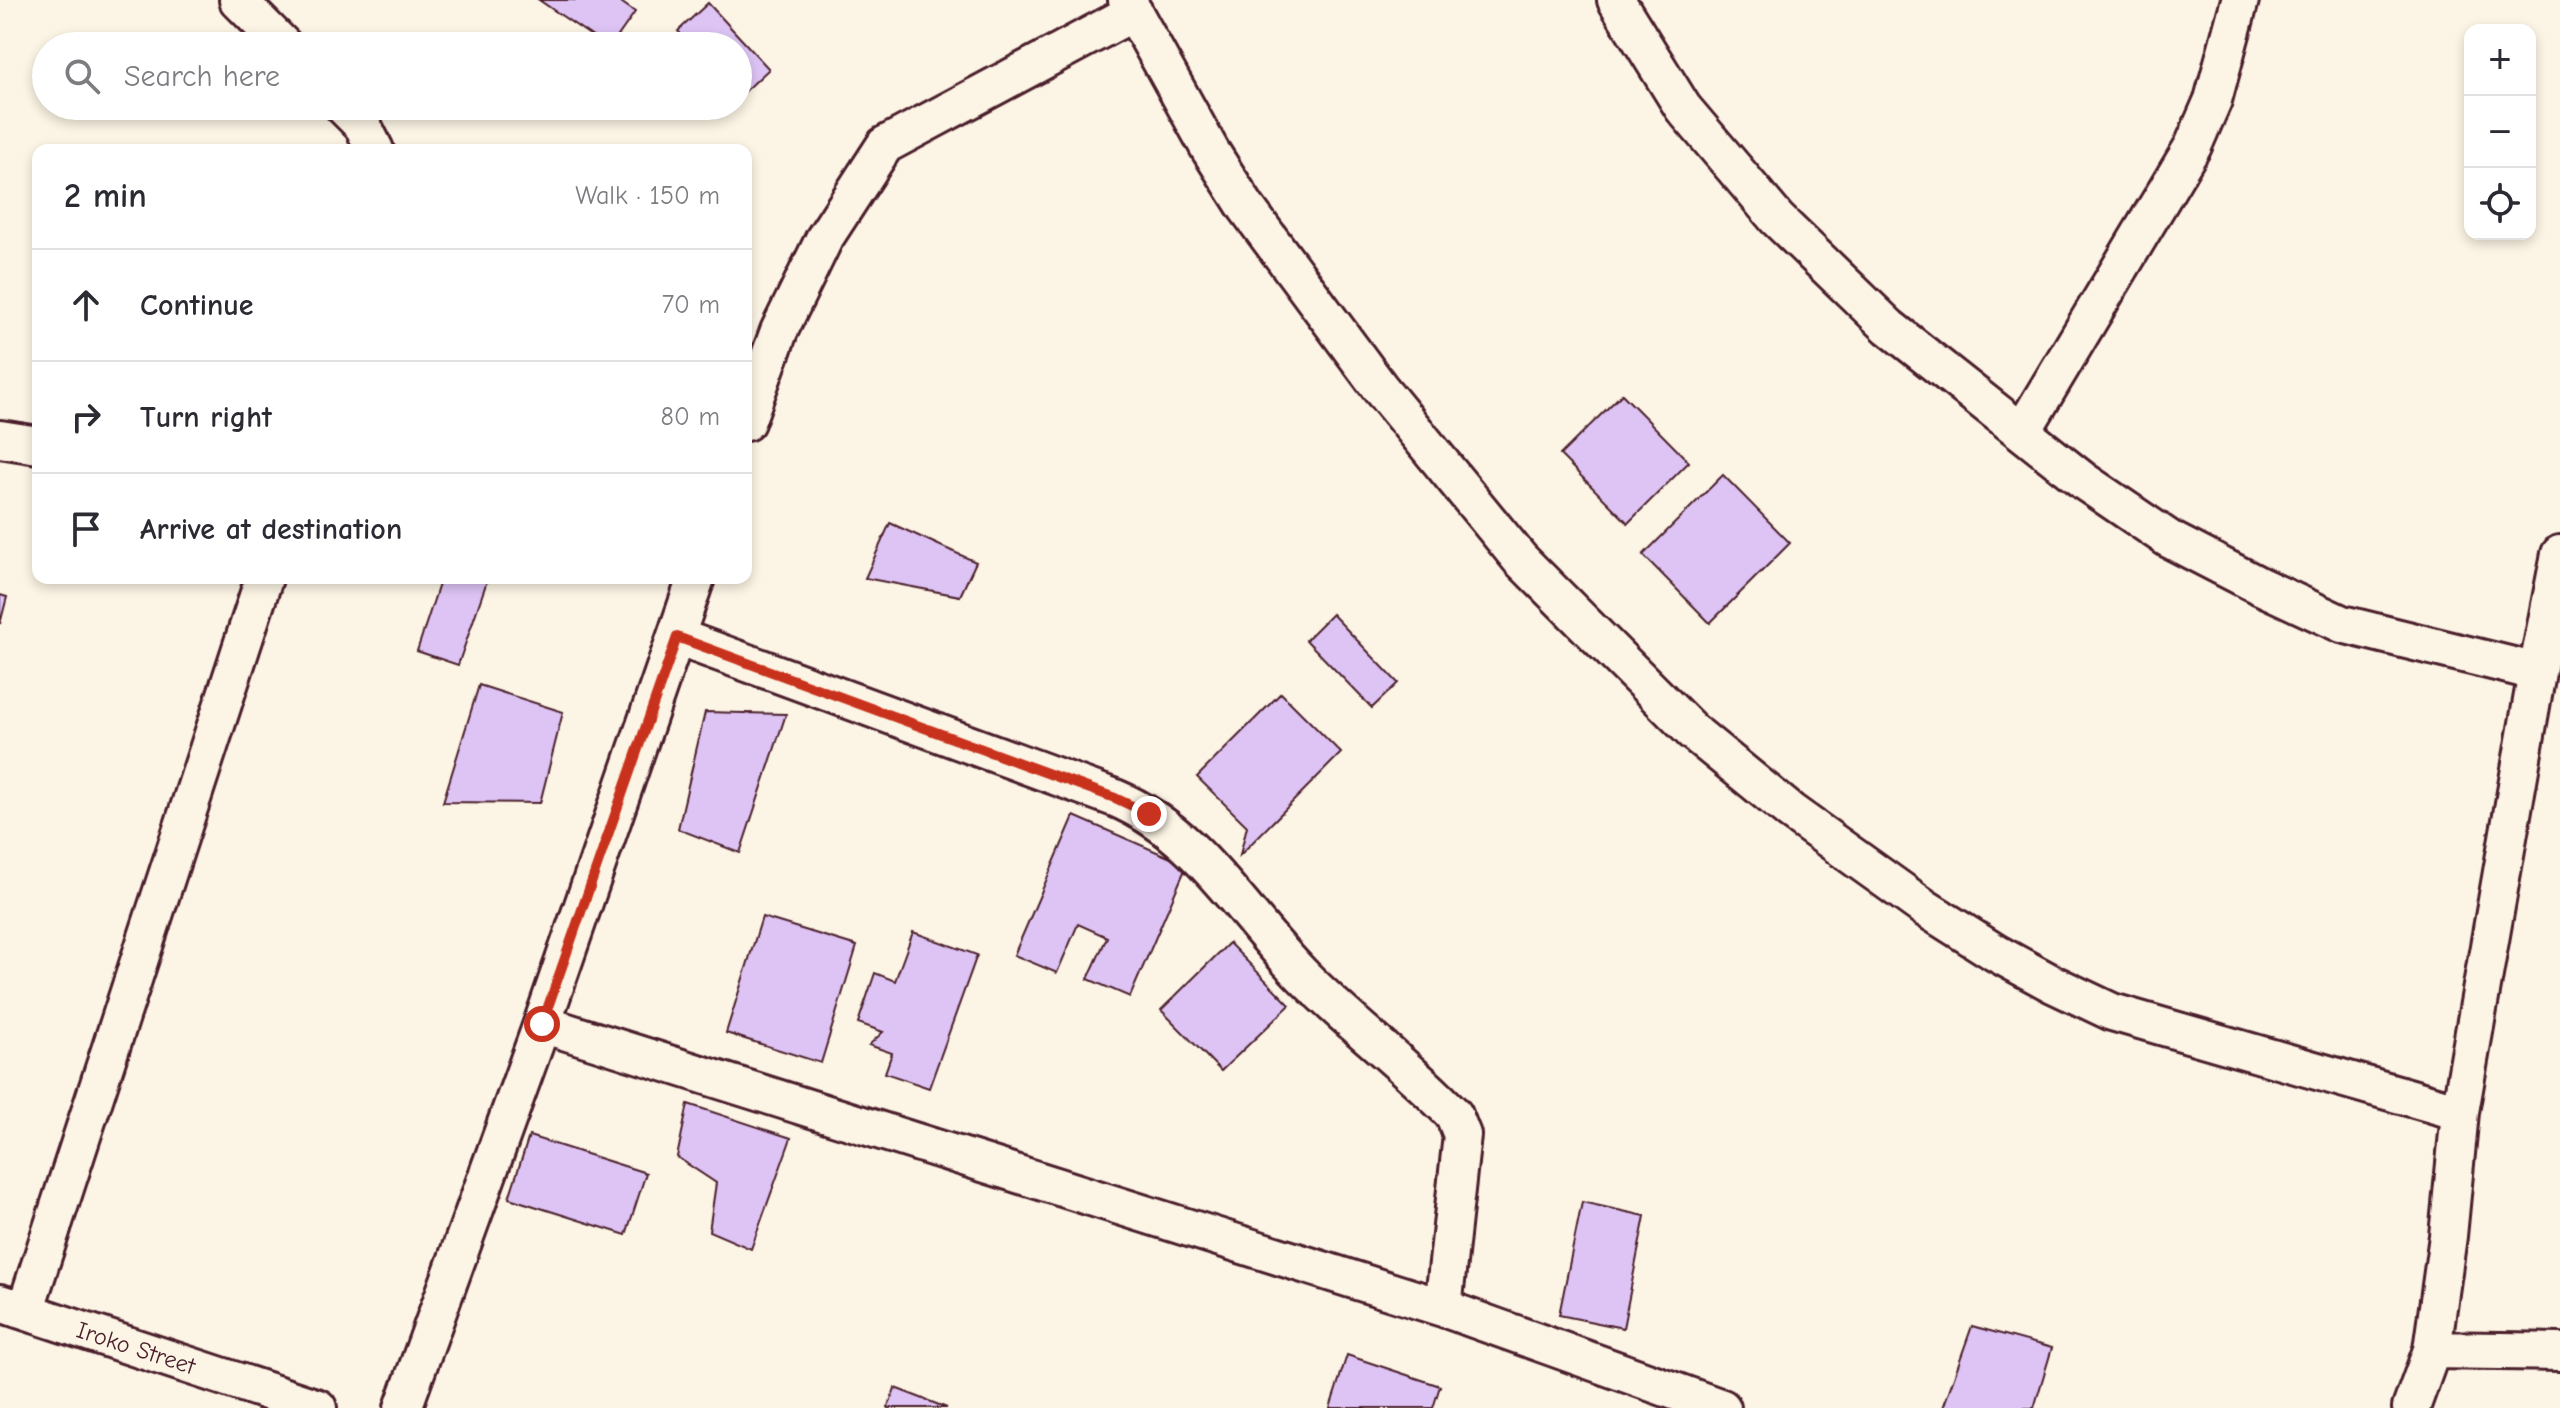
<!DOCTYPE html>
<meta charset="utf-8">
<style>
:root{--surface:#fff;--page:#f2f2f3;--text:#2b2b33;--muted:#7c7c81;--line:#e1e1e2}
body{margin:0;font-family:"Comic Neue",sans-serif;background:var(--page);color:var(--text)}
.controls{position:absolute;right:24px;top:24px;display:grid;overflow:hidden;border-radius:16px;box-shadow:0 4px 12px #0003}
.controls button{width:72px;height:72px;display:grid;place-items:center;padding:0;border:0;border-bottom:2px solid var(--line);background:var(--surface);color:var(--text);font:40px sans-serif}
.stop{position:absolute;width:24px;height:24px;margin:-18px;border:6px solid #c8321e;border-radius:50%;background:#fff}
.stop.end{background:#c8321e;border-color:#fff;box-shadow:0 2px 8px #0008}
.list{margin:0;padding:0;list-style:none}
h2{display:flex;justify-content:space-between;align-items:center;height:104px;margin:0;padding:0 32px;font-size:34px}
h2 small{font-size:26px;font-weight:400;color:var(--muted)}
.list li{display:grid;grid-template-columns:52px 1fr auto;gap:24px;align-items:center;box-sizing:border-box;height:112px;padding:0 32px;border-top:2px solid var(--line)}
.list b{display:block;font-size:30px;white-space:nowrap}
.list em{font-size:26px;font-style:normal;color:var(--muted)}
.icon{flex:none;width:44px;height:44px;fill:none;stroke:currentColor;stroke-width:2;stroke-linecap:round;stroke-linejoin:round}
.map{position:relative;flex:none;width:2560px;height:1408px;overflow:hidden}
.search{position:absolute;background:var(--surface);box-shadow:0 4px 12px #0003;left:32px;top:32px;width:720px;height:88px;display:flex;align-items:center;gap:20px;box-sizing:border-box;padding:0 28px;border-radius:44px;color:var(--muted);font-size:30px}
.panel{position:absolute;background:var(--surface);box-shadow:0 4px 12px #0003;left:32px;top:144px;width:720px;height:440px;border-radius:16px}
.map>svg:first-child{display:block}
</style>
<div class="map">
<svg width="2560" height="1408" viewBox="0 0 2560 1408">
<rect width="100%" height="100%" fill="#fcf5e5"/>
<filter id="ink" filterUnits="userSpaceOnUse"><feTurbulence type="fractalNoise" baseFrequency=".0125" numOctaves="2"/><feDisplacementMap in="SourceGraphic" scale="16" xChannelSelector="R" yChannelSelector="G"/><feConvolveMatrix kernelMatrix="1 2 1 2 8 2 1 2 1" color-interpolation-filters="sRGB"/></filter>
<g filter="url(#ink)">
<path fill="#ddc4f4" stroke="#4a1f2b" stroke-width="2" d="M 539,0 L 618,0 L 635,12 L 611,46 L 606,46 Z
M 708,3 L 769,69 L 738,98 L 738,46 L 691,46 L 678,31 Z
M 1622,394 L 1689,462 L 1628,523 L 1560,455 Z
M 1723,475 L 1790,543 L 1710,623 L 1643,555 Z
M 890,523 L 976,562 L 960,596 L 865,578 Z
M 441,578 L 488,578 L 458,665 L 417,651 Z
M 0,595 L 7,597 L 0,624 Z
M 1332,614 L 1398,683 L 1372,708 L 1306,640 Z
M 479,685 L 563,712 L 540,803 L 443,802 Z
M 1281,693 L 1341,753 L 1240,855 L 1247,826 L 1197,777 Z
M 705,712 L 786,714 L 740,853 L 678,829 Z
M 1074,816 L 1187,865 L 1130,997 L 1088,979 L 1107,937 L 1078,924 L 1057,973 L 1014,955 Z
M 762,917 L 857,946 L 821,1063 L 726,1033 Z
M 913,932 L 977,955 L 929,1088 L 885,1073 L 892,1053 L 869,1045 L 883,1032 L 858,1023 L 875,973 L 895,981 Z
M 1229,943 L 1290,1005 L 1221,1071 L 1161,1010 Z
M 688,1104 L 791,1138 L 751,1249 L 709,1231 L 716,1183 L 677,1157 Z
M 529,1136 L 646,1173 L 626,1235 L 509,1198 Z
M 1582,1202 L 1645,1216 L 1623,1328 L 1559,1315 Z
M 1972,1326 L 2052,1348 L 2034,1408 L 1943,1408 Z
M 1347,1355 L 1440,1386 L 1433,1408 L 1330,1408 Z
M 895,1388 L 947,1408 L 888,1408 Z"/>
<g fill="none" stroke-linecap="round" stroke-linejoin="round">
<defs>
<path id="minor" d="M 238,0 L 284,46
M 1127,0 L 1210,150 L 1246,207 L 1380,388 L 1520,559 L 1692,731 L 1791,812 L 1925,908 L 1996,953 L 2053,984 L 2112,1012 L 2460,1112
M 1616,0 L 1683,108 L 1777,219 L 1889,327 L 2085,482 L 2169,539 L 2258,585 L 2342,624 L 2537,672
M 343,106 L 363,126 L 375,150
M 746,422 L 779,331 L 807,274 L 824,239 L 885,145 L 1134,12
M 2022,432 L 2193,146 L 2213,100 L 2240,0
M 0,439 L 38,445
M 677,637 L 1115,798 C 1199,833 1243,916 1305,978 C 1353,1026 1407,1066 1454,1115 L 1462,1135 L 1443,1308
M 542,1024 L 696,578
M 0,1303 L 318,1408
M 25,1311 L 264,578
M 2432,1350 L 2560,1352
M 403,1408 L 542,1024 L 1443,1308 L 1722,1408
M 2411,1408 L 2432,1350 L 2448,1236 L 2460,1112 L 2537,672 L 2560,554"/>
</defs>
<use href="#minor" stroke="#4a1f2b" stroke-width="42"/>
<use href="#minor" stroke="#fcf5e5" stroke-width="36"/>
</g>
</g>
<g fill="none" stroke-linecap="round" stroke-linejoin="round" filter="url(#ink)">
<path stroke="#c8321e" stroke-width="10" d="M 542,1024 L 677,637 L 1115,798 L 1149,814"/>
</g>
<g text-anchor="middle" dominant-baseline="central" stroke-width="8" stroke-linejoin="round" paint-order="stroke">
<g font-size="24" fill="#4a1f2b" stroke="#fcf5e5">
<text transform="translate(136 1348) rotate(18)">Iroko Street</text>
</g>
</g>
</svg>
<div class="controls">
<button>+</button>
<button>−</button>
<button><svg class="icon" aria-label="locate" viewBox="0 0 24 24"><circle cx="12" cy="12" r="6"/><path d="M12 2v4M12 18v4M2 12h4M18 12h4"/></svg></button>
</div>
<div class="stop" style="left:542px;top:1024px"></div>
<div class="stop end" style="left:1149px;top:814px"></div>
<div class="search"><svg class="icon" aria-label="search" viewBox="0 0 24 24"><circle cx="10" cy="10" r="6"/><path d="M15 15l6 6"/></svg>Search here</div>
<section class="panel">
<h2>2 min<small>Walk · 150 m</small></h2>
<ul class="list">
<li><svg class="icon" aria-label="ahead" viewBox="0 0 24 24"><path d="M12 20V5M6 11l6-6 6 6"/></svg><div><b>Continue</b></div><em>70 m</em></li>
<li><svg class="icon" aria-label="right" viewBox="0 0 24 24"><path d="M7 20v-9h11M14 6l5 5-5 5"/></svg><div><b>Turn right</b></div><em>80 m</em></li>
<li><svg class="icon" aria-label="arrive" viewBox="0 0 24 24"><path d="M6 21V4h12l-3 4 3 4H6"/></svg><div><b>Arrive at destination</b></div></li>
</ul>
</section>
</div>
